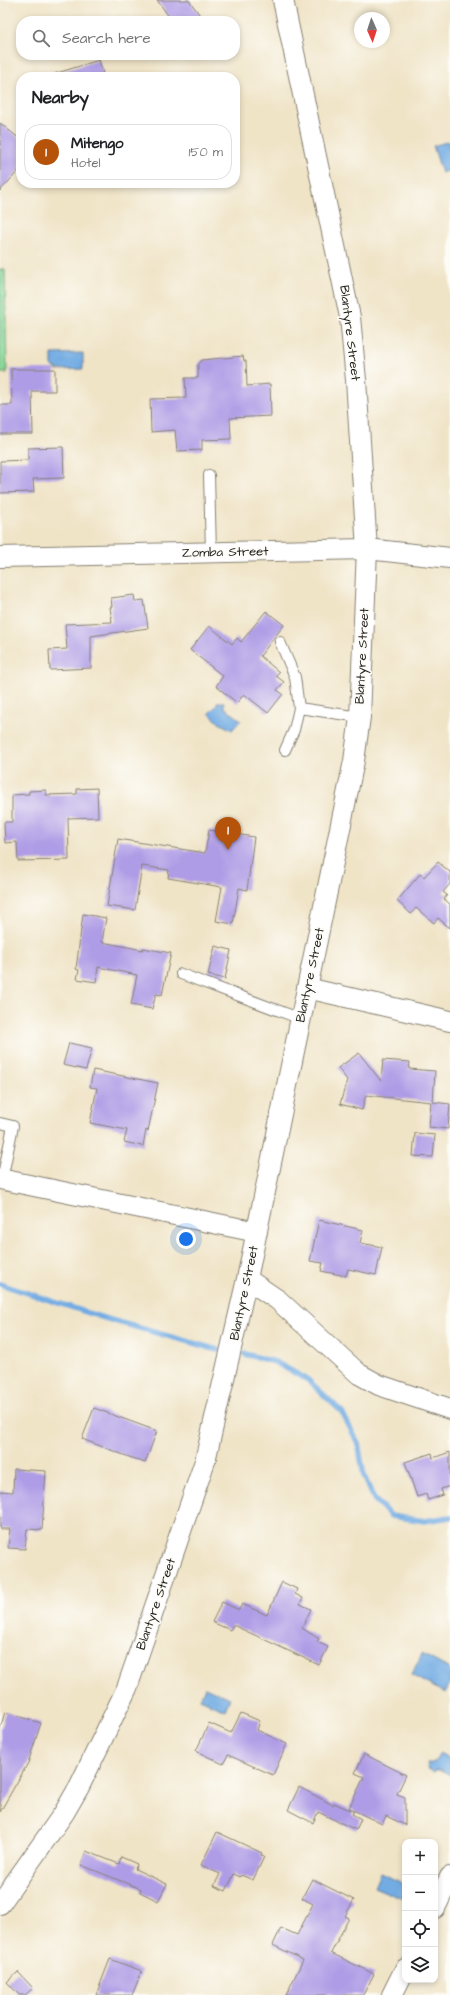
<!DOCTYPE html>
<meta charset="utf-8">
<style>
:root{--surface:#fff;--page:#f6f6f6;--text:#202124;--muted:#757577;--line:#e0e0e0;--accent:#b45309}
body{margin:0;font-family:"Architects Daughter",sans-serif;background:var(--page);color:var(--text)}
.controls{position:absolute;right:12px;bottom:12px;display:grid;overflow:hidden;border-radius:8px;box-shadow:0 2px 6px #0003}
.controls button{width:36px;height:36px;display:grid;place-items:center;padding:0;border:0;border-bottom:1px solid var(--line);background:var(--surface);color:var(--text);font:20px sans-serif}
.compass{position:absolute;left:354px;top:12px;width:36px;height:36px;border-radius:50%;background:var(--surface);box-shadow:0 2px 6px #0003;rotate:177deg}
.you{position:absolute;left:186px;top:1239px;width:14px;height:14px;margin:-10px;border:3px solid #fff;border-radius:50%;background:#1a73e8;box-shadow:0 0 0 6px #1a73e833}
.badge{display:grid;place-items:center;width:26px;height:26px;border-radius:50%;background:var(--accent);color:#fff;font-size:13px;font-weight:700}
.pin{position:absolute;translate:-50% -33px;filter:drop-shadow(0 1px 2px #0008)}
.pin::after{content:'';position:absolute;top:21px;width:14px;height:12px;background:inherit;clip-path:polygon(0 0,100% 0,50% 100%)}
.list{margin:0;padding:0;list-style:none}
h2{display:flex;justify-content:space-between;align-items:center;height:52px;margin:0;padding:0 16px;font-size:17px}
h2 small{font-size:13px;font-weight:400;color:var(--muted)}
.list li{display:grid;grid-template-columns:26px 1fr auto;gap:12px;align-items:center;box-sizing:border-box;height:56px;margin:0 8px 8px;padding:0 8px;border:1px solid var(--line);border-radius:16px}
.list b{display:block;font-size:15px;white-space:nowrap}
.list p{margin:0;font-size:13px;white-space:nowrap;color:var(--muted)}
.list em{font-size:13px;font-style:normal;color:var(--muted)}
.icon{flex:none;width:22px;height:22px;fill:none;stroke:currentColor;stroke-width:2;stroke-linecap:round;stroke-linejoin:round}
.map{position:relative;flex:none;width:450px;height:1995px;overflow:hidden}
.search{position:absolute;background:var(--surface);box-shadow:0 2px 6px #0003;left:16px;top:16px;width:224px;height:44px;display:flex;align-items:center;gap:10px;box-sizing:border-box;padding:0 14px;border-radius:16px;color:var(--muted);font-size:15px}
.panel{position:absolute;background:var(--surface);box-shadow:0 2px 6px #0003;left:16px;top:72px;width:224px;height:116px;border-radius:16px}
.map>svg:first-child{display:block}
</style>
<div class="map">
<svg width="450" height="1995" viewBox="0 0 450 1995">
<rect width="100%" height="100%" fill="#fdfcf7"/>
<filter id="ink" filterUnits="userSpaceOnUse"><feTurbulence type="fractalNoise" baseFrequency=".025" numOctaves="2"/><feDisplacementMap in="SourceGraphic" scale="8" xChannelSelector="R" yChannelSelector="G"/><feConvolveMatrix kernelMatrix="1 2 1 2 8 2 1 2 1" color-interpolation-filters="sRGB"/></filter>
<filter id="wash" filterUnits="userSpaceOnUse"><feTurbulence type="fractalNoise" baseFrequency=".012" numOctaves="4" result="noise"/><feDisplacementMap in="SourceGraphic" scale="16" xChannelSelector="R" yChannelSelector="G"/><feGaussianBlur stdDeviation="0.9" result="paint"/><feColorMatrix in="noise" values="0 0 0 0 0 0 0 0 0 0 0 0 0 0 0 0 0 1.4 0 .05"/><feComposite in="paint" operator="in"/></filter>
<g filter="url(#wash)">
<rect width="100%" height="100%" fill="#f0e4c7"/>
<path fill="#87d899" stroke="#527a5a" d="M 0,269 L 5,269 L 7,373 L 0,373 Z"/>
<path fill="#72ace3" stroke="#476480" d="M 449,141 L 450,170 L 442,173 L 433,146 Z
M 83,353 L 83,369 L 56,370 L 56,367 L 52,367 L 52,354 Z
M 217,702 L 224,702 L 224,707 L 241,720 L 232,730 L 219,723 L 209,713 L 217,705 Z
M 422,1654 L 450,1669 L 450,1684 L 445,1693 L 411,1675 Z
M 205,1687 L 230,1698 L 225,1710 L 200,1699 Z
M 440,1753 L 450,1759 L 450,1775 L 441,1770 L 436,1770 L 434,1772 L 428,1769 L 427,1764 L 435,1762 Z
M 380,1873 L 405,1884 L 405,1900 L 374,1887 Z"/>
<g fill="none" stroke-linecap="round" stroke-linejoin="round">
<path stroke="#72ace3" stroke-width="5.5" d="M 0,1284 L 107,1319 L 218,1350
M 245,1354 L 275,1362 L 308,1380 L 342,1412 L 358,1443 L 364,1476 L 374,1499 L 391,1516 L 425,1521 L 450,1517"/>
</g>
<g id="blocks">
<path fill="#af9ce6" d="M 157,0 L 189,0 L 204,21 L 172,21 Z
M 99,60 L 104,77 L 55,77 L 54,74 Z
M 0,123 L 21,140 L 21,168 L 0,191 Z
M 243,356 L 244,361 L 246,361 L 247,386 L 270,384 L 271,416 L 230,418 L 231,439 L 202,440 L 202,450 L 177,451 L 175,430 L 151,432 L 150,399 L 186,398 L 185,378 L 198,378 L 198,365 L 202,360 Z
M 11,369 L 55,369 L 55,391 L 32,391 L 33,434 L 0,434 L 0,405 L 12,405 Z
M 63,447 L 64,478 L 33,479 L 34,492 L 0,493 L 0,461 L 28,460 L 28,448 Z
M 134,595 L 135,601 L 144,600 L 148,628 L 91,636 L 91,668 L 50,670 L 49,650 L 67,649 L 65,624 L 112,622 L 110,607 L 112,607 L 111,598 Z
M 266,611 L 284,625 L 260,656 L 279,672 L 276,676 L 284,682 L 277,690 L 283,694 L 268,713 L 244,694 L 237,703 L 216,686 L 223,676 L 190,650 L 209,626 L 232,644 L 237,638 L 241,642 Z
M 97,788 L 98,817 L 68,818 L 69,860 L 18,861 L 17,842 L 5,843 L 4,822 L 12,822 L 12,795 L 29,794 L 29,791 L 46,790 L 46,795 L 77,794 L 77,789 Z
M 209,830 L 254,837 L 247,890 L 239,888 L 233,924 L 216,921 L 222,887 L 168,878 L 169,870 L 142,866 L 135,910 L 107,906 L 118,839 L 205,853 Z
M 438,862 L 450,872 L 450,884 L 443,892 L 447,895 L 444,899 L 450,904 L 450,928 L 438,918 L 434,923 L 416,908 L 411,914 L 397,901 L 420,874 L 424,877 Z
M 83,914 L 106,918 L 102,942 L 143,950 L 143,948 L 171,953 L 162,995 L 156,994 L 152,1009 L 131,1005 L 137,975 L 98,967 L 96,982 L 77,979 L 79,970 L 76,969 Z
M 215,946 L 231,950 L 225,979 L 208,975 Z
M 69,1043 L 92,1048 L 86,1070 L 63,1065 Z
M 359,1053 L 381,1081 L 383,1060 L 410,1062 L 409,1069 L 435,1071 L 433,1102 L 450,1104 L 448,1129 L 429,1127 L 431,1102 L 366,1095 L 362,1110 L 340,1104 L 347,1080 L 338,1068 Z
M 93,1070 L 158,1083 L 148,1131 L 146,1130 L 143,1146 L 124,1142 L 127,1130 L 90,1123 L 97,1088 L 90,1087 Z
M 415,1133 L 435,1135 L 433,1157 L 413,1156 Z
M 319,1220 L 363,1230 L 360,1243 L 382,1247 L 376,1275 L 348,1269 L 346,1276 L 321,1271 L 323,1263 L 310,1261 Z
M 94,1408 L 157,1431 L 145,1463 L 82,1439 Z
M 450,1452 L 450,1486 L 441,1489 L 443,1495 L 428,1500 L 426,1494 L 417,1497 L 405,1462 L 432,1453 L 433,1458 Z
M 14,1469 L 46,1471 L 42,1530 L 27,1529 L 25,1549 L 8,1548 L 10,1529 L 0,1529 L 0,1491 L 13,1492 Z
M 282,1582 L 297,1589 L 295,1594 L 303,1598 L 300,1604 L 311,1609 L 302,1628 L 319,1639 L 317,1642 L 328,1647 L 319,1665 L 233,1625 L 230,1630 L 212,1622 L 222,1602 L 239,1610 L 242,1604 L 267,1615 Z
M 5,1712 L 41,1723 L 28,1763 L 0,1812 L 0,1729 Z
M 241,1713 L 260,1721 L 257,1730 L 287,1744 L 273,1775 L 228,1755 L 223,1764 L 196,1751 L 209,1723 L 231,1733 Z
M 364,1754 L 406,1775 L 397,1794 L 405,1797 L 405,1825 L 386,1816 L 382,1824 L 349,1808 L 364,1777 L 355,1773 Z
M 299,1787 L 333,1805 L 334,1803 L 354,1812 L 352,1814 L 361,1819 L 356,1830 L 318,1812 L 313,1823 L 288,1810 Z
M 217,1832 L 262,1853 L 261,1856 L 264,1857 L 253,1880 L 241,1875 L 240,1877 L 234,1874 L 226,1891 L 214,1886 L 220,1874 L 201,1865 Z
M 86,1851 L 119,1864 L 121,1857 L 137,1864 L 135,1869 L 167,1884 L 158,1901 L 140,1892 L 141,1889 L 81,1865 Z
M 312,1879 L 354,1900 L 345,1916 L 349,1918 L 331,1953 L 374,1974 L 363,1995 L 286,1995 L 303,1960 L 273,1945 L 281,1928 L 297,1935 L 313,1904 L 302,1898 Z
M 110,1959 L 142,1971 L 132,1995 L 96,1995 Z
M 18,1972 L 33,1988 L 25,1995 L 19,1995 L 7,1982 Z"/>
</g>
</g>
<g filter="url(#ink)">
<use href="#blocks" fill-opacity="0" stroke="#868072" stroke-width="1"/>
<g fill="none" stroke-linecap="round" stroke-linejoin="round">
<defs>
<path id="lane" d="M 209,475 L 211,552
M 280,642 L 295,677 L 299,708 L 360,717
M 285,750 L 294,730 L 299,708
M 181,974 L 301,1019
M 0,1123 L 13,1126 L 2,1180"/>
<path id="street" d="M 0,557 L 367,549 L 450,558
M 307,988 L 450,1021
M 0,1179 L 257,1232
M 247,1279 L 278,1300 L 359,1374 L 379,1385 L 450,1409
M 0,1904 L 64,1813 L 79,1787 L 127,1688 L 205,1461 L 247,1279 L 354,761 L 360,717 L 367,549 L 356,380 L 350,317 L 283,0
M 435,1908 L 450,1877
M 392,1995 L 405,1969"/>
</defs>
<use href="#lane" stroke="#868072" stroke-width="12"/>
<use href="#street" stroke="#868072" stroke-width="22"/>
<use href="#lane" stroke="#fff" stroke-width="10"/>
<use href="#street" stroke="#fff" stroke-width="20"/>
</g>
</g>
<g text-anchor="middle" dominant-baseline="central" stroke-width="3.5" stroke-linejoin="round" paint-order="stroke">
<g font-size="13" fill="#1c1c1c" stroke="#fdfcf7">
<text transform="translate(350 333) rotate(83)">Blantyre Street</text>
<text transform="translate(225 552) rotate(-1)">Zomba Street</text>
<text transform="translate(362 656) rotate(-87)">Blantyre Street</text>
<text transform="translate(310 975) rotate(-78)">Blantyre Street</text>
<text transform="translate(244 1293) rotate(-78)">Blantyre Street</text>
<text transform="translate(156 1604) rotate(-71)">Blantyre Street</text>
</g>
</g>
</svg>
<div class="controls">
<button>+</button>
<button>−</button>
<button><svg class="icon" aria-label="locate" viewBox="0 0 24 24"><circle cx="12" cy="12" r="6"/><path d="M12 2v4M12 18v4M2 12h4M18 12h4"/></svg></button>
<button><svg class="icon" aria-label="layers" viewBox="0 0 24 24"><path d="M12 4l9 5-9 5-9-5zM3 14l9 5 9-5"/></svg></button>
</div>
<svg class="compass" viewBox="-18 -18 36 36"><path d="M0-13l5 13h-10z" fill="#e53935"/><path d="M0 13l5-13h-10z" fill="#757577"/></svg>
<div class="you"></div>
<div class="pin badge" style="left:228px;top:850px">1</div>
<div class="search"><svg class="icon" aria-label="search" viewBox="0 0 24 24"><circle cx="10" cy="10" r="6"/><path d="M15 15l6 6"/></svg>Search here</div>
<section class="panel">
<h2>Nearby<small></small></h2>
<ul class="list">
<li><span class="badge">1</span><div><b>Mitengo</b><p>Hotel</p></div><em>150 m</em></li>
</ul>
</section>
</div>
